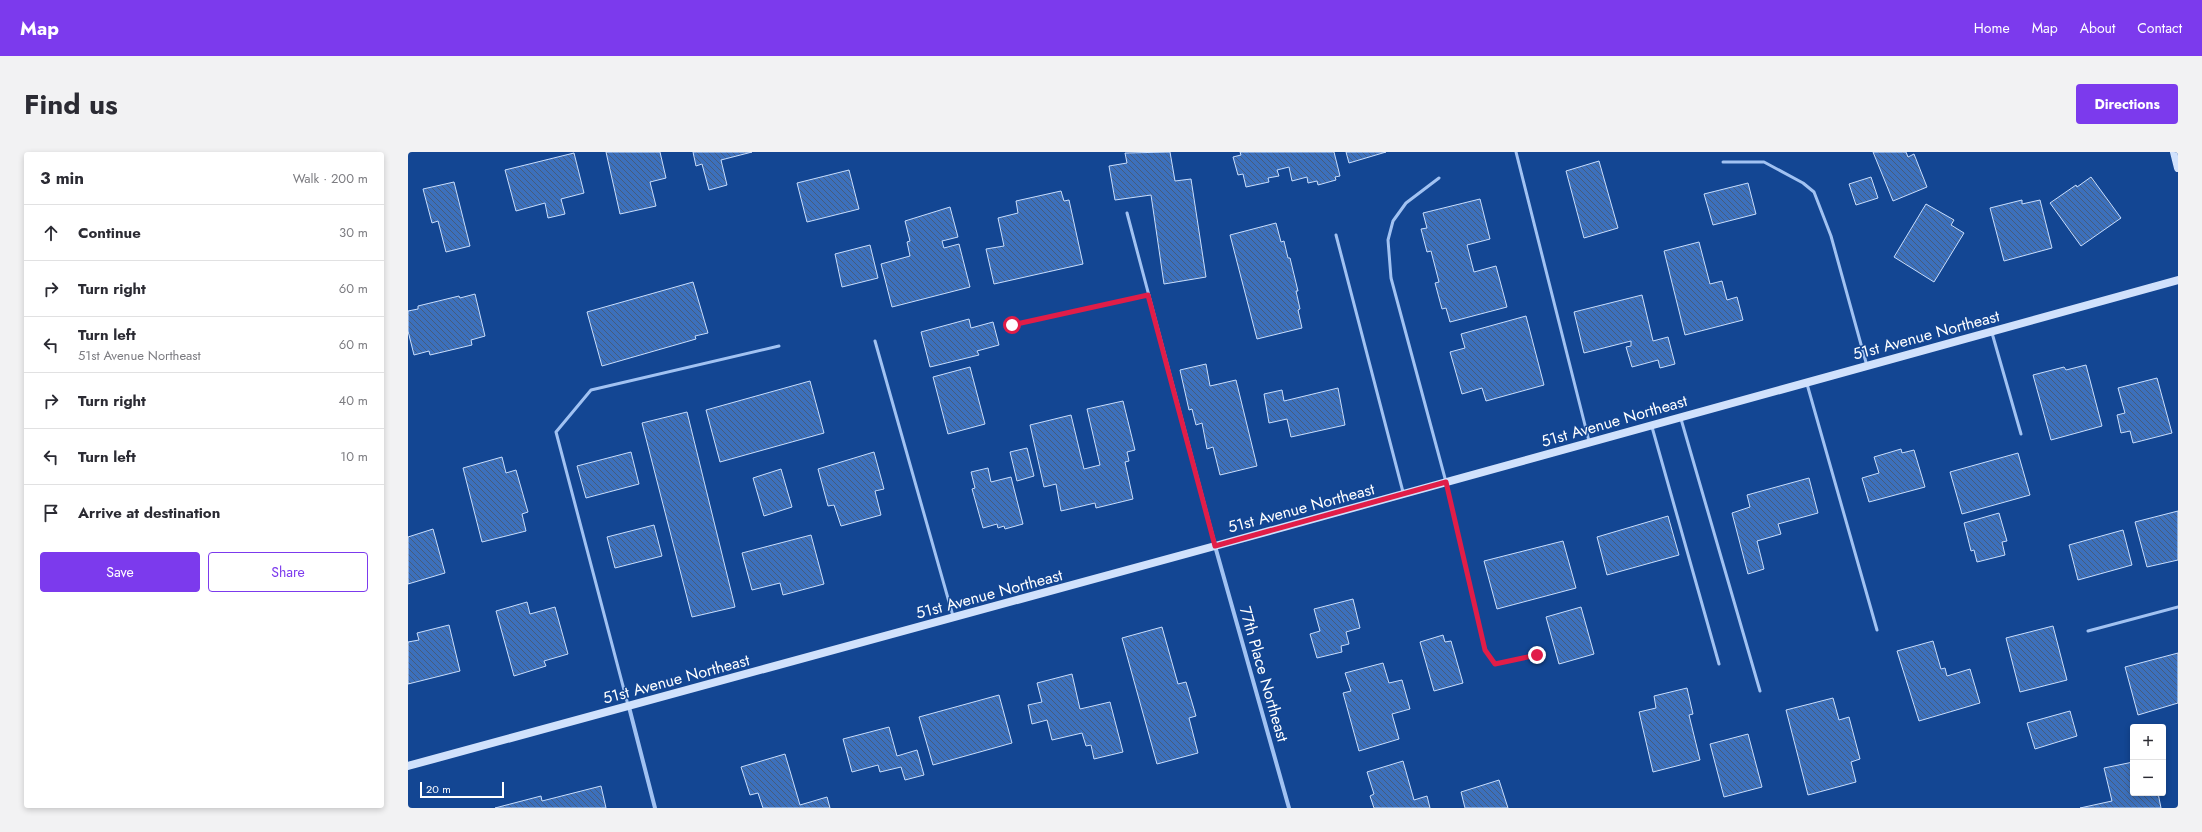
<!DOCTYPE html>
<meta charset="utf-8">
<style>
:root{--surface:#fff;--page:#f2f2f3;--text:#2b2b33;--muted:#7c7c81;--line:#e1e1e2;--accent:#7c3aed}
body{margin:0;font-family:Jost,sans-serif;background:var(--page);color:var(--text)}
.controls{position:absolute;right:12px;bottom:12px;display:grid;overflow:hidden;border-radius:4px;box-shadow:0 2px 6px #0003}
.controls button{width:36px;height:36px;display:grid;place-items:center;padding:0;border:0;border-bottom:1px solid var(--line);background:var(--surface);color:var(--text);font:20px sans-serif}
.scale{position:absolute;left:12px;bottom:10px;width:84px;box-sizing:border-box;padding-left:4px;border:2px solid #fff;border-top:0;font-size:11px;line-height:14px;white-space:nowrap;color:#fff;-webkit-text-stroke:3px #134693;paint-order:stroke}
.stop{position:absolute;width:12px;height:12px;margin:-9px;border:3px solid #e11d48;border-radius:50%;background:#fff}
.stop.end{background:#e11d48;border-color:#fff;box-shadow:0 1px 4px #0008}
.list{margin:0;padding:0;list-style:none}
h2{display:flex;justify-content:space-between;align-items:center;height:52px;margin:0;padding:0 16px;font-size:17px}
h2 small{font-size:13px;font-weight:400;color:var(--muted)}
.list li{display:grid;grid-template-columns:26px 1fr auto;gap:12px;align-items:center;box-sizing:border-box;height:56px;padding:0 16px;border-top:1px solid var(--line)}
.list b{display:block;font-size:15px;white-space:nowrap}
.list p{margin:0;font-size:13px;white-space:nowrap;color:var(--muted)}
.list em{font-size:13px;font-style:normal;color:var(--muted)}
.actions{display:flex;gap:8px;padding:12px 16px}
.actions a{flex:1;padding:9px 0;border:1px solid var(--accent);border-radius:4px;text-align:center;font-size:14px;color:var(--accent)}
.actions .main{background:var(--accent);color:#fff}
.icon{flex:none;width:22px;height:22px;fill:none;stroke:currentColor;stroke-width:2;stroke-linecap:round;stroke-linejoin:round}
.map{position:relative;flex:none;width:1770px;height:656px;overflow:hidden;border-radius:4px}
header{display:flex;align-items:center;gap:24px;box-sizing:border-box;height:56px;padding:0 20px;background:var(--accent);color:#fff}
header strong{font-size:19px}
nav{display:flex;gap:22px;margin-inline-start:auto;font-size:14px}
.intro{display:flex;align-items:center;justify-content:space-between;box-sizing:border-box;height:96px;padding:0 24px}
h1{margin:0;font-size:28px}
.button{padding:10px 18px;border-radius:4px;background:var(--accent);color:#fff;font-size:14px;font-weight:700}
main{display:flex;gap:24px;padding:0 24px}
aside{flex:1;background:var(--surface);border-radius:4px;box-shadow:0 2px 6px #0003}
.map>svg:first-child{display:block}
</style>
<header>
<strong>Map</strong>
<nav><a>Home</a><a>Map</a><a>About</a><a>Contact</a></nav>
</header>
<div class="intro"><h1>Find us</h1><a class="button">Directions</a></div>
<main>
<aside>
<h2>3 min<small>Walk · 200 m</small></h2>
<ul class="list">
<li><svg class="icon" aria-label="ahead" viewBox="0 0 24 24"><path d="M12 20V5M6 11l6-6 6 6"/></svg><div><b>Continue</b></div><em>30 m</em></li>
<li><svg class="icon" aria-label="right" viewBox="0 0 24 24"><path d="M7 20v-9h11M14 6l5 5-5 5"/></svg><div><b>Turn right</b></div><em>60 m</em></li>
<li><svg class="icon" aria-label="left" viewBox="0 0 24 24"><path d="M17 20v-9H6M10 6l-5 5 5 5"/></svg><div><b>Turn left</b><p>51st Avenue Northeast</p></div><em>60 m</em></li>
<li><svg class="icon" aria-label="right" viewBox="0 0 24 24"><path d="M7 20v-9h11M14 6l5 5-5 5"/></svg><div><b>Turn right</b></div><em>40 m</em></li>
<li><svg class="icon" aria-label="left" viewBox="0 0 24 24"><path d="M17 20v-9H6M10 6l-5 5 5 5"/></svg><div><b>Turn left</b></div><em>10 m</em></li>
<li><svg class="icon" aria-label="arrive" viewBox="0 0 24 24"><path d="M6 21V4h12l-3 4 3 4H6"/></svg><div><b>Arrive at destination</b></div></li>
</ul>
<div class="actions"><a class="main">Save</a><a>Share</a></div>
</aside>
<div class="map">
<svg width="1770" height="656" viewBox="0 0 1770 656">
<defs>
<pattern id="building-back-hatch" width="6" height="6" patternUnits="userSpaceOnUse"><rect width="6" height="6" fill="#3c70bc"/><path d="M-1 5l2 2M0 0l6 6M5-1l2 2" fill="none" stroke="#455c7e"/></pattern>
</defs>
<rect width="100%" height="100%" fill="#134693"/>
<path fill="url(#building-back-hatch)" stroke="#c9defd" d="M 198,0 L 252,0 L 258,26 L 242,30 L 248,54 L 212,62 Z
M 285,0 L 344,0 L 313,8 L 319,33 L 301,38 L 294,12 L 288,14 Z
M 762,0 L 767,29 L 783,27 L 798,125 L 756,132 L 743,43 L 707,48 L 701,14 L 719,11 L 717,1 Z
M 832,0 L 926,0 L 932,24 L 927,25 L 928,28 L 910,33 L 909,29 L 900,31 L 899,25 L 884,29 L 881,15 L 869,18 L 871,24 L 860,26 L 861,30 L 838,35 L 835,22 L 830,23 L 825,5 L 833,3 Z
M 938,0 L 978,0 L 941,11 Z
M 1465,0 L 1498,0 L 1500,5 L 1506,2 L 1519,35 L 1485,49 Z
M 166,1 L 176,41 L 153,47 L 157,62 L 140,66 L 137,51 L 108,59 L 97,18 Z
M 1191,9 L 1210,76 L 1176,86 L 1158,19 Z
M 441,18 L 451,57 L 399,70 L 389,31 Z
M 1463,25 L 1470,46 L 1448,53 L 1441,32 Z
M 1683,25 L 1713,66 L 1673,94 L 1642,51 L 1668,33 L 1669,35 Z
M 46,30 L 62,94 L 38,100 L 30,69 L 24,71 L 15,37 Z
M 1340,31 L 1348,62 L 1305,73 L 1296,42 Z
M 653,39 L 656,49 L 661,48 L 675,112 L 586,132 L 578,97 L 596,94 L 590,66 L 610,61 L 608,49 Z
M 1072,47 L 1082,87 L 1059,93 L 1066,120 L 1088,114 L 1099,155 L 1042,170 L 1038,156 L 1034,157 L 1027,131 L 1031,130 L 1023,99 L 1019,100 L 1013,77 L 1019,76 L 1015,61 Z
M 1614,48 L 1614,52 L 1632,48 L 1644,96 L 1596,109 L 1582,56 Z
M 1518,52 L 1546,68 L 1543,73 L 1556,81 L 1526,130 L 1486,105 Z
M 542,55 L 550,85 L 534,89 L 536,96 L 551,92 L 562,135 L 484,155 L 473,112 L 502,104 L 499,90 L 502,89 L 497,69 Z
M 868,71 L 873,90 L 876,89 L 880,106 L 882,106 L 890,139 L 888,139 L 892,157 L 890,158 L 894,176 L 849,187 L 822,83 Z
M 1291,90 L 1302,132 L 1314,129 L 1319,148 L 1329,145 L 1335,168 L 1277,183 L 1256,99 Z
M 462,93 L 470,126 L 434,135 L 427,102 Z
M 285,130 L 300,181 L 287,184 L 288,187 L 194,214 L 179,160 Z
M 67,142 L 77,184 L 63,188 L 64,193 L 22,203 L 21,199 L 6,203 L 0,179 L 0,159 L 10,157 L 10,154 L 51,144 L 52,146 Z
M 1234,143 L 1245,189 L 1260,185 L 1267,212 L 1252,216 L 1250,208 L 1224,215 L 1218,195 L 1223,194 L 1223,189 L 1176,201 L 1166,160 Z
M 1118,164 L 1136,233 L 1078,249 L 1074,236 L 1054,242 L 1042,200 L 1057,196 L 1053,182 Z
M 561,167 L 563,176 L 585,170 L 591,193 L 569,199 L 571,203 L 522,215 L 513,180 Z
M 798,212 L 802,234 L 828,228 L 849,314 L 812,323 L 805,295 L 799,297 L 794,271 L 788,273 L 784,257 L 781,258 L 772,218 Z
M 1678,213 L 1694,274 L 1643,288 L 1625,223 L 1656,215 L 1658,218 Z
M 562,215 L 577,272 L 540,282 L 525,225 Z
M 1749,226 L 1764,281 L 1725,291 L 1722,279 L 1713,281 L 1709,263 L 1717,261 L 1710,236 Z
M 402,229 L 416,281 L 312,310 L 298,258 Z
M 930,236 L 937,273 L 883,285 L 879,267 L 861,271 L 856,242 L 874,238 L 876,249 Z
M 715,249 L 727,298 L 719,300 L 721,309 L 717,310 L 725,347 L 688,356 L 687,351 L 653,359 L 648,332 L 636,335 L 622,273 L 663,263 L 676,317 L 692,313 L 679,257 Z
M 279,260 L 327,455 L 284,465 L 234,271 Z
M 619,296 L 626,324 L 609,329 L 602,300 Z
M 1493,297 L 1494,301 L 1506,298 L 1517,335 L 1461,350 L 1454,326 L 1471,321 L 1466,305 Z
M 223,300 L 231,332 L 178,346 L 169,314 Z
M 466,300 L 476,337 L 467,339 L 473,363 L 433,374 L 426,353 L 420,354 L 410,317 Z
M 1610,301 L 1622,343 L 1554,362 L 1542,320 Z
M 94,305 L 98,321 L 108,318 L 120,360 L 114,362 L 118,379 L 74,390 L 55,316 Z
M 580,316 L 583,330 L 603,325 L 615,372 L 597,377 L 596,374 L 590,376 L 589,372 L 575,376 L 564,337 L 567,336 L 563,320 Z
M 373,317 L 384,355 L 356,364 L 345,326 Z
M 1401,326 L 1410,361 L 1370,372 L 1373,382 L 1349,389 L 1356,417 L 1340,422 L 1324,361 L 1342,355 L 1339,343 Z
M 1770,359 L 1770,408 L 1739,415 L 1727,370 Z
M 1591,361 L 1599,389 L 1594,390 L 1597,403 L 1569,410 L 1566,398 L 1563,399 L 1556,371 Z
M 1260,364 L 1271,403 L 1199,423 L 1189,385 Z
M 246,373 L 254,404 L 207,416 L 199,385 Z
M 25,377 L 37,421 L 0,432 L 0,385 Z
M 1715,378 L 1724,413 L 1670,428 L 1661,393 Z
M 403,383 L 416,432 L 375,443 L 372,431 L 344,438 L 334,401 Z
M 1155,389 L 1168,436 L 1089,457 L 1076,409 Z
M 945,447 L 952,476 L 938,480 L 941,492 L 933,494 L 934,500 L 909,506 L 902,482 L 912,479 L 906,457 Z
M 119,450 L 122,462 L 147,455 L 160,502 L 136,509 L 138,514 L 106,524 L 88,459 Z
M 1173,455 L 1186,502 L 1151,512 L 1138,465 Z
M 41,473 L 52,519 L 0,532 L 0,490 L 11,488 L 9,481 Z
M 1645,474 L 1659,528 L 1612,540 L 1598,486 Z
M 754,475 L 770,532 L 778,530 L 788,564 L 781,566 L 790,601 L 749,612 L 714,486 Z
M 1035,483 L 1037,490 L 1043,489 L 1055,531 L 1026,539 L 1012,490 Z
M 1525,489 L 1533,517 L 1537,516 L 1539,524 L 1562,517 L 1572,551 L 1511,569 L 1489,499 Z
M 1770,501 L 1770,551 L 1730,563 L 1717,515 Z
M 975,511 L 981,531 L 994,528 L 1002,557 L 984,562 L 991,587 L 951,599 L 935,541 L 943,539 L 937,521 Z
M 664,522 L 672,557 L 702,550 L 715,600 L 686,607 L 683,593 L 678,594 L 674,581 L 644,588 L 639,568 L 624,572 L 620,553 L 634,550 L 629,531 Z
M 1279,536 L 1285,562 L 1281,563 L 1292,608 L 1245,620 L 1231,560 L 1248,556 L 1246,544 Z
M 591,543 L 604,591 L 525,613 L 511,565 Z
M 1425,546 L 1431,568 L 1441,565 L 1452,607 L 1443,610 L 1448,630 L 1400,643 L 1378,558 Z
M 1662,559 L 1669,584 L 1627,597 L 1619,571 Z
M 481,575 L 489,604 L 509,598 L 516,623 L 497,628 L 493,615 L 472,620 L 470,613 L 444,620 L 435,587 Z
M 1340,582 L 1354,635 L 1316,645 L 1302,592 Z
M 377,602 L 392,653 L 419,645 L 422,656 L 355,656 L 350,641 L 342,643 L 333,615 Z
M 995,609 L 1006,648 L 1019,644 L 1022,656 L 966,656 L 962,644 L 966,642 L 959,620 Z
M 1725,610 L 1725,641 L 1750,641 L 1753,656 L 1672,656 L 1704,649 L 1696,616 Z
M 1091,628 L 1100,656 L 1057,656 L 1053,640 Z
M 193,634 L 198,656 L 87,656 L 133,644 L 134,649 Z"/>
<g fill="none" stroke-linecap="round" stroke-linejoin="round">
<path stroke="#a1c2f2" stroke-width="3" d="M 1108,0 L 1181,289
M 1315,10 L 1356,10 L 1395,31 L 1406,40 L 1423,84 L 1459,214
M 1031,26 L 998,51 L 985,69 L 980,88 L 983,126 L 1038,330 L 1077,498 L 1087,512 L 1129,503
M 719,61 L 807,392
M 928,83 L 995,340
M 603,173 L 741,143
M 1584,181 L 1613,282
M 467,189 L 545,464
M 1399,232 L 1469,478
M 1273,267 L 1352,539
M 1244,275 L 1311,512
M 1680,479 L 1770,455
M 220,553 L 148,280 L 183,238 L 371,194"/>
<path stroke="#a1c2f2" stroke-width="4" d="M 807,394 L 881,656
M 221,555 L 247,656"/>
<path stroke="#d0e1fc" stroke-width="8" d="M 1766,0 L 1770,16
M 0,614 L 807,394 L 1770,128"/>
</g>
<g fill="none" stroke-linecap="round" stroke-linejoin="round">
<path stroke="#e11d48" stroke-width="5" d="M 604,173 L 740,143 L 807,394 L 1038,330 L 1077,498 L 1087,512 L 1129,503"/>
</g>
<g text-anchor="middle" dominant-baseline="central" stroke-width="3" stroke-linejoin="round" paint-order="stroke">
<g font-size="16" fill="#fff" stroke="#134693">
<text transform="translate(1518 183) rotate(-15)">51st Avenue Northeast</text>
<text transform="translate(1206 269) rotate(-16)">51st Avenue Northeast</text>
<text transform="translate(893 356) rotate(-15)">51st Avenue Northeast</text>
<text transform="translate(581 442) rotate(-15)">51st Avenue Northeast</text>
<text transform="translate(856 522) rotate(74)">77th Place Northeast</text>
<text transform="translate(268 527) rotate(-15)">51st Avenue Northeast</text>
</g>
</g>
</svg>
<div class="controls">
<button>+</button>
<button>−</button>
</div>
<div class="scale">20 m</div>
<div class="stop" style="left:604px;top:173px"></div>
<div class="stop end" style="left:1129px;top:503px"></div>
</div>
</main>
